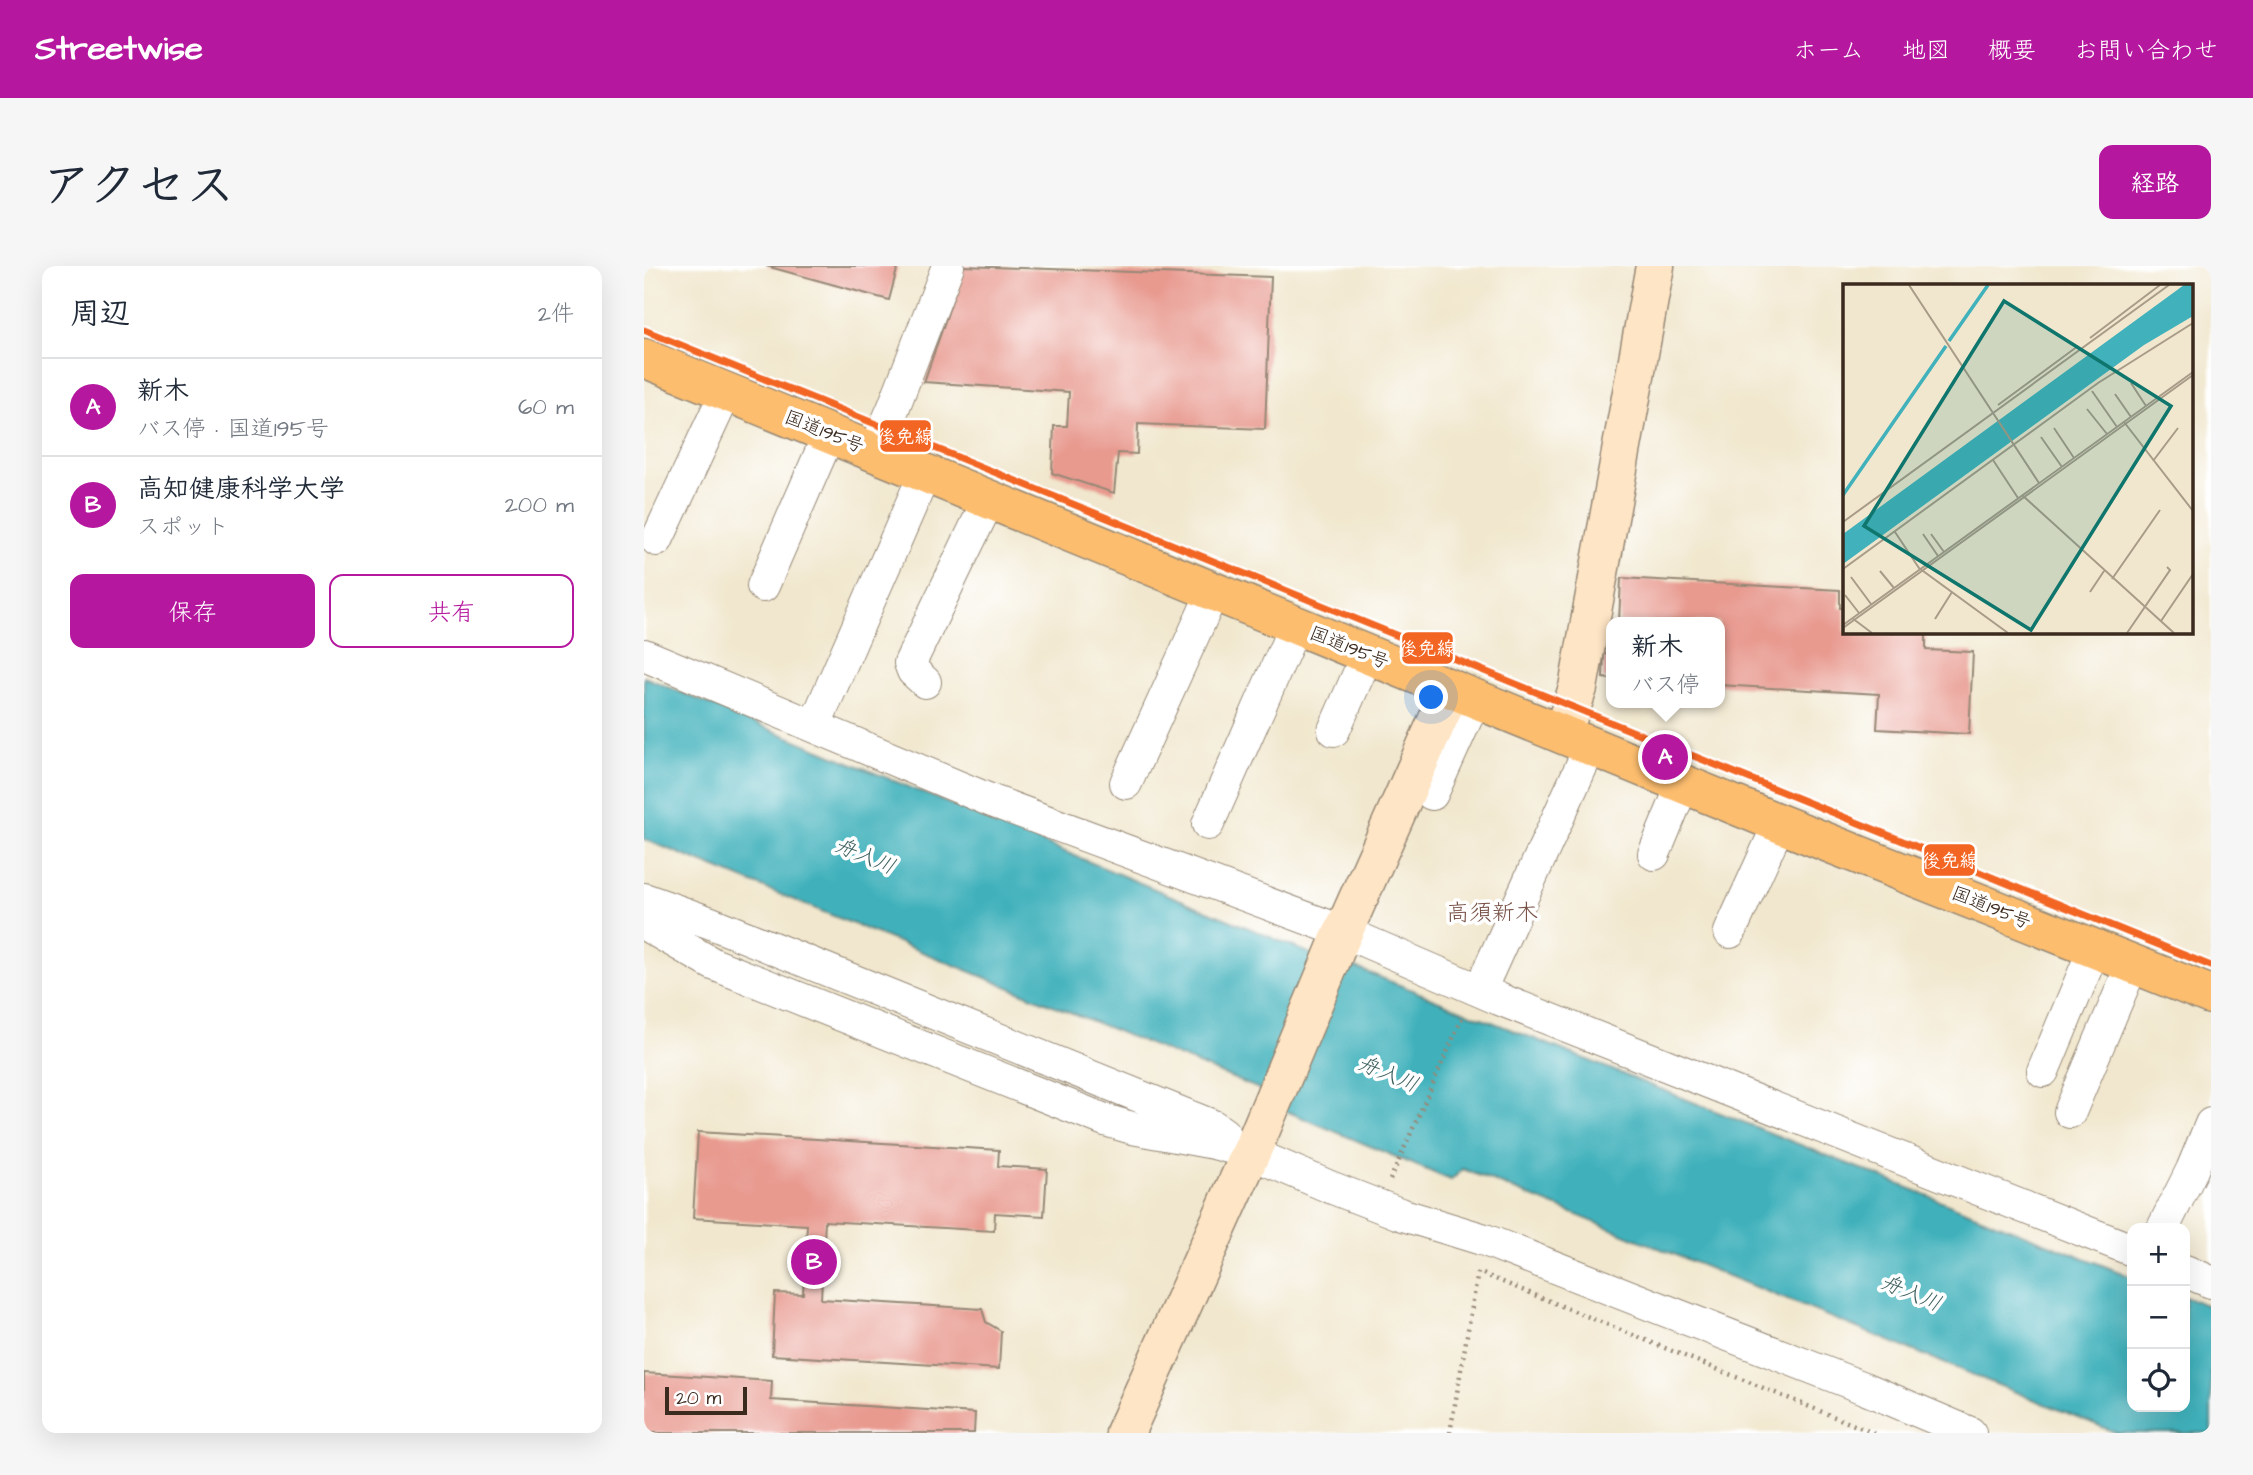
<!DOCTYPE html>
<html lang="ja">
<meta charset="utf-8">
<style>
:root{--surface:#fff;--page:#f6f6f7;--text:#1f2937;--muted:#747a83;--line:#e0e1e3;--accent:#b5179e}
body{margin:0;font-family:"Architects Daughter","Klee One",sans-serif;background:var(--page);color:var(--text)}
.controls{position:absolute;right:21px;bottom:21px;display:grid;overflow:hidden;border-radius:14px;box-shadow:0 7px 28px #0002}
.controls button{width:63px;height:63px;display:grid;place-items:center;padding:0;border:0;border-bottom:2px solid var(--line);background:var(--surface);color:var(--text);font:35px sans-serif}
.scale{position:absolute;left:21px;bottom:18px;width:82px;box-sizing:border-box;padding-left:7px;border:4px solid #3b2a1e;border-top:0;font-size:19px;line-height:24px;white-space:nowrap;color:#3b2a1e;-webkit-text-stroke:5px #fff;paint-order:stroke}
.you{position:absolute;left:788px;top:432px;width:24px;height:24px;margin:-18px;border:5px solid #fff;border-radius:50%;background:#1a73e8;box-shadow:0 0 0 10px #1a73e833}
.badge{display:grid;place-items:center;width:46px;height:46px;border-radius:50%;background:var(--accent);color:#fff;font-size:23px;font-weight:700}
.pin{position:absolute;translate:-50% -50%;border:4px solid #fff;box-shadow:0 2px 7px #0006}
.popup{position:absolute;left:962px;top:351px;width:119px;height:91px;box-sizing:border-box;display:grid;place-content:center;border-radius:14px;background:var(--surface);filter:drop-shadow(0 2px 5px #0005);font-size:23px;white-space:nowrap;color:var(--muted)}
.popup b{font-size:26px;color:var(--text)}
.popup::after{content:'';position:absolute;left:50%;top:100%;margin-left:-14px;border:14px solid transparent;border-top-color:var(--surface)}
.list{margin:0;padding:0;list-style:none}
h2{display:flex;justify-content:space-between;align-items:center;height:91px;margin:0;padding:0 28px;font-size:30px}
h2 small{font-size:23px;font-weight:400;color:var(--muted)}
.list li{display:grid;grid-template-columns:46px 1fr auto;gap:21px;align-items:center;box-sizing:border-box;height:98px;padding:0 28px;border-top:2px solid var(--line)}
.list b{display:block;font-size:26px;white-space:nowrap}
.list p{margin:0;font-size:23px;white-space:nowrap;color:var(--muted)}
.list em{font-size:23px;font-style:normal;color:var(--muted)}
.actions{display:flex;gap:14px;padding:21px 28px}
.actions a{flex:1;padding:16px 0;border:2px solid var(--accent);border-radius:14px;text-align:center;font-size:24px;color:var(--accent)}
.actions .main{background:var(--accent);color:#fff}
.icon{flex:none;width:38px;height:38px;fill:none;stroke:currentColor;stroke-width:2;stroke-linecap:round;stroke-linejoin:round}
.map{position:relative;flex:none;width:1567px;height:1167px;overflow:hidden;border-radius:14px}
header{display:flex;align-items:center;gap:42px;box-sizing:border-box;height:98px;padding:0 35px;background:var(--accent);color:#fff}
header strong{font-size:33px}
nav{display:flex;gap:38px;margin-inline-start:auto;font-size:24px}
.intro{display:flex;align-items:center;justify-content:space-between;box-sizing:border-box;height:168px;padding:0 42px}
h1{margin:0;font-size:49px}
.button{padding:18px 32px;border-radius:14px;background:var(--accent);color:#fff;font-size:24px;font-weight:700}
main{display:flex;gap:42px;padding:0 42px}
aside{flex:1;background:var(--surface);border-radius:14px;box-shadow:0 7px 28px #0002}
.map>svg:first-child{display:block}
</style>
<header>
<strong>Streetwise</strong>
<nav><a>ホーム</a><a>地図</a><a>概要</a><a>お問い合わせ</a></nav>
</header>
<div class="intro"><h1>アクセス</h1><a class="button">経路</a></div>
<main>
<aside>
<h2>周辺<small>2件</small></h2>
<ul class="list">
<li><span class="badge">A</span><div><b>新木</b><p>バス停 · 国道195号</p></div><em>60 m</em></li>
<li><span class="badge">B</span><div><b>高知健康科学大学</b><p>スポット</p></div><em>200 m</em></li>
</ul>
<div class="actions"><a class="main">保存</a><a>共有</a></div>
</aside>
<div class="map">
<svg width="1567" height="1167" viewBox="0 0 1567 1167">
<rect width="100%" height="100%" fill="#fff"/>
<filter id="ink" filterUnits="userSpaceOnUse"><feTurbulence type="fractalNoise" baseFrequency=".0143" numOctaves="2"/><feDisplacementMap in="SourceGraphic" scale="14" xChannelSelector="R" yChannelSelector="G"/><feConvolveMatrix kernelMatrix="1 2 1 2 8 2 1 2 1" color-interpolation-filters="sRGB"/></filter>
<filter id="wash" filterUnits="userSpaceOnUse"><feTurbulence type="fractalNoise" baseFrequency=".00686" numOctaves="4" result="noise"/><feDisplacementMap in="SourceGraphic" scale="28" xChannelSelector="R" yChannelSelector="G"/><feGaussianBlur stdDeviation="1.57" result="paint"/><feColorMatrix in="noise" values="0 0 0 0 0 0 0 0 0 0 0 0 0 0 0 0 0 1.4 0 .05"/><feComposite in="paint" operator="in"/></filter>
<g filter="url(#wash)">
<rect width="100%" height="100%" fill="#f1e7ce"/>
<path fill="#41b1bb" stroke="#3e6e6c" stroke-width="2" d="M 0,411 L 672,690 L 705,699 L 1488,1011 L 1488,1141 L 1541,1141 L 1541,1031 L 1567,1041 L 1567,1167 L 1473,1167 L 819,903 L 807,914 L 642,845 L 613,822 L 0,573 Z"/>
<g id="blocks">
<path fill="#e89a8f" d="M 122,0 L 254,0 L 245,34 Z
M 320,0 L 627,11 L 621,163 L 494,158 L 493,188 L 474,187 L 470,227 L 408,207 L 410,160 L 423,160 L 425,126 L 280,116 Z
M 977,312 L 1196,324 L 1196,342 L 1201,342 L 1201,366 L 1282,366 L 1282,384 L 1329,386 L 1325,468 L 1233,463 L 1235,428 L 1075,419 L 1075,356 L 975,356 Z
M 960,388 L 967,389 L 967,413 L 959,412 Z
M 54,866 L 355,884 L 354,900 L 403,903 L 400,950 L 351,947 L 350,965 L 181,955 L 177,1033 L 338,1043 L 342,1056 L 357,1065 L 355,1103 L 128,1089 L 131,1027 L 159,1028 L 163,959 L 49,952 Z
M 0,1107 L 128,1115 L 127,1134 L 331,1147 L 330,1167 L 0,1167 Z"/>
</g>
</g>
<g filter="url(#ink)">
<use href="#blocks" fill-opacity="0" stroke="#968876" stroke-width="2"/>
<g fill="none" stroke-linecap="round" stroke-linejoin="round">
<defs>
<path id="street" d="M 230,186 L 249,143 L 304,0
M 13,274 L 82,126
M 119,320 L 185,168
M 0,389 L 348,535 L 700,666 L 855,733 L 1488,984
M 281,416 L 269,405 L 266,397 L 345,233
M 176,447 L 281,207
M 690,464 L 723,389
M 482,517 L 569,326
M 788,528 L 831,433
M 564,558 L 651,360
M 1010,588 L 1039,518
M 0,633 L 67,657 L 569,860 L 580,868
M 0,658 L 69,698 L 461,854 L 488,862 L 570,877 L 607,887 L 686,921 L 756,948 L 841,974 L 1220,1122 L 1326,1167
M 1086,666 L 1135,558
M 836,724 L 947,479
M 1399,805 L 1450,683
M 1426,846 L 1488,699
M 1519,962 L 1548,904 L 1567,858
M 1541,1005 L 1567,1016"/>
<path id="secondary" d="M 918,468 L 934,422 L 1011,0
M 481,1167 L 613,873 L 693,680 L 807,424"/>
<path id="highway" d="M 0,92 L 1132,556 L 1567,729"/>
</defs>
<use href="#street" stroke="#968876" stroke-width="34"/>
<use href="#secondary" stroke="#968876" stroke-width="41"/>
<use href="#highway" stroke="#968876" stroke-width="41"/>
<path stroke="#968876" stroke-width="4.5" stroke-dasharray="2 5" stroke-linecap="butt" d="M 746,914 L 819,750
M 839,1008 L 1230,1167
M 806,1167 L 834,1006"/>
<use href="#street" stroke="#fff" stroke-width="32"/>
<use href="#secondary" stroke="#fee5c5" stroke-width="38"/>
<use href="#highway" stroke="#fcbd6e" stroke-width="38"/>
<defs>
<path id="tram-1" d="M 0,64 L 1567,700"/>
</defs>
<use href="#tram-1" stroke="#fff" stroke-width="12"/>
<use href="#tram-1" stroke="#f26522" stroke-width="7"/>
</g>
</g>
<g text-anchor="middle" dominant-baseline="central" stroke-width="7" stroke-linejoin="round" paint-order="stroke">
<g font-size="19" fill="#3b2a1e" stroke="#fff">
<text transform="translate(180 166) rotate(22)">国道195号</text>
<text transform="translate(705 382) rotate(22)">国道195号</text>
<text transform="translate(1347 642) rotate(22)">国道195号</text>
</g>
<g font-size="21" font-style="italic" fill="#3d605d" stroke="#fff">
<text transform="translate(221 590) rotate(23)">舟入川</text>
<text transform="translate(744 808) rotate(23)">舟入川</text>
<text transform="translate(1267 1027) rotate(23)">舟入川</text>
</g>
<g font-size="23" fill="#785146" stroke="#fff">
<text x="848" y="647">高須新木</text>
</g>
</g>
<g transform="translate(1199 18)">
<rect width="350" height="350" fill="#f1e7ce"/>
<path d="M 341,1 L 350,1 L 350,32 L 301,61 L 0,280 L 0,250 Z" fill="#41b1bb"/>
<path fill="none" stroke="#41b1bb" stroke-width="3.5" d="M 106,57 L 145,1M 0,211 L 103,62"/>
<path fill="none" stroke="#a89b88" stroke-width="2" d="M 66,1 L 196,199M 247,54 L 317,1M 288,99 L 303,122M 249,107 L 274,143M 272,110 L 288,133M 155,121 L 235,62M 244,125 L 264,150M 281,138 L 350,227M 211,144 L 231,174M 198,153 L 219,183M 150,176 L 175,214M 310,177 L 335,144M 179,211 L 331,349M 0,238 L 326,1M 52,248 L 76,284 L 165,349M 80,250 L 95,272M 88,250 L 101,268M 0,285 L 255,99 L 350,39M 37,287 L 51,304M 8,293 L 28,320M 269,295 L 317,226M 247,308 L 261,287M 2,311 L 16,329M 9,334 L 29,349M 92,335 L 109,308M 318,337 L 350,290M 0,341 L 350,88M 0,344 L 350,91M 284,349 L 327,286 L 324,283"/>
<path fill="#0f766e" fill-opacity="0.15" stroke="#0f766e" stroke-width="3.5" d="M 161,17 L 328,122 L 188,346 L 21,242 Z"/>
<rect width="350" height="350" fill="none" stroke="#3b2a1e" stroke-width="3.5"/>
</g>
<g stroke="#fff" stroke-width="2.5">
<rect x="235" y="153" width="53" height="34" rx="7" fill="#f26522"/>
<rect x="757" y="365" width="53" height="34" rx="7" fill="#f26522"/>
<rect x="1279" y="577" width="53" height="34" rx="7" fill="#f26522"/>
</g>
<g font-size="19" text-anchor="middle" font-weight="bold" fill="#fff">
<text x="261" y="177">後免線</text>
<text x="783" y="389">後免線</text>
<text x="1306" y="601">後免線</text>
</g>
</svg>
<div class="controls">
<button>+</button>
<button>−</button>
<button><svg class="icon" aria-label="locate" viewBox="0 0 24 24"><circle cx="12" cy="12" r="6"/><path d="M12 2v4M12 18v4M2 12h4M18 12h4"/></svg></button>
</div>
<div class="scale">20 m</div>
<div class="you"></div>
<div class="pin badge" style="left:1021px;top:491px">A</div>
<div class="popup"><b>新木</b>バス停</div>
<div class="pin badge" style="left:170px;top:996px">B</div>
</div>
</main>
